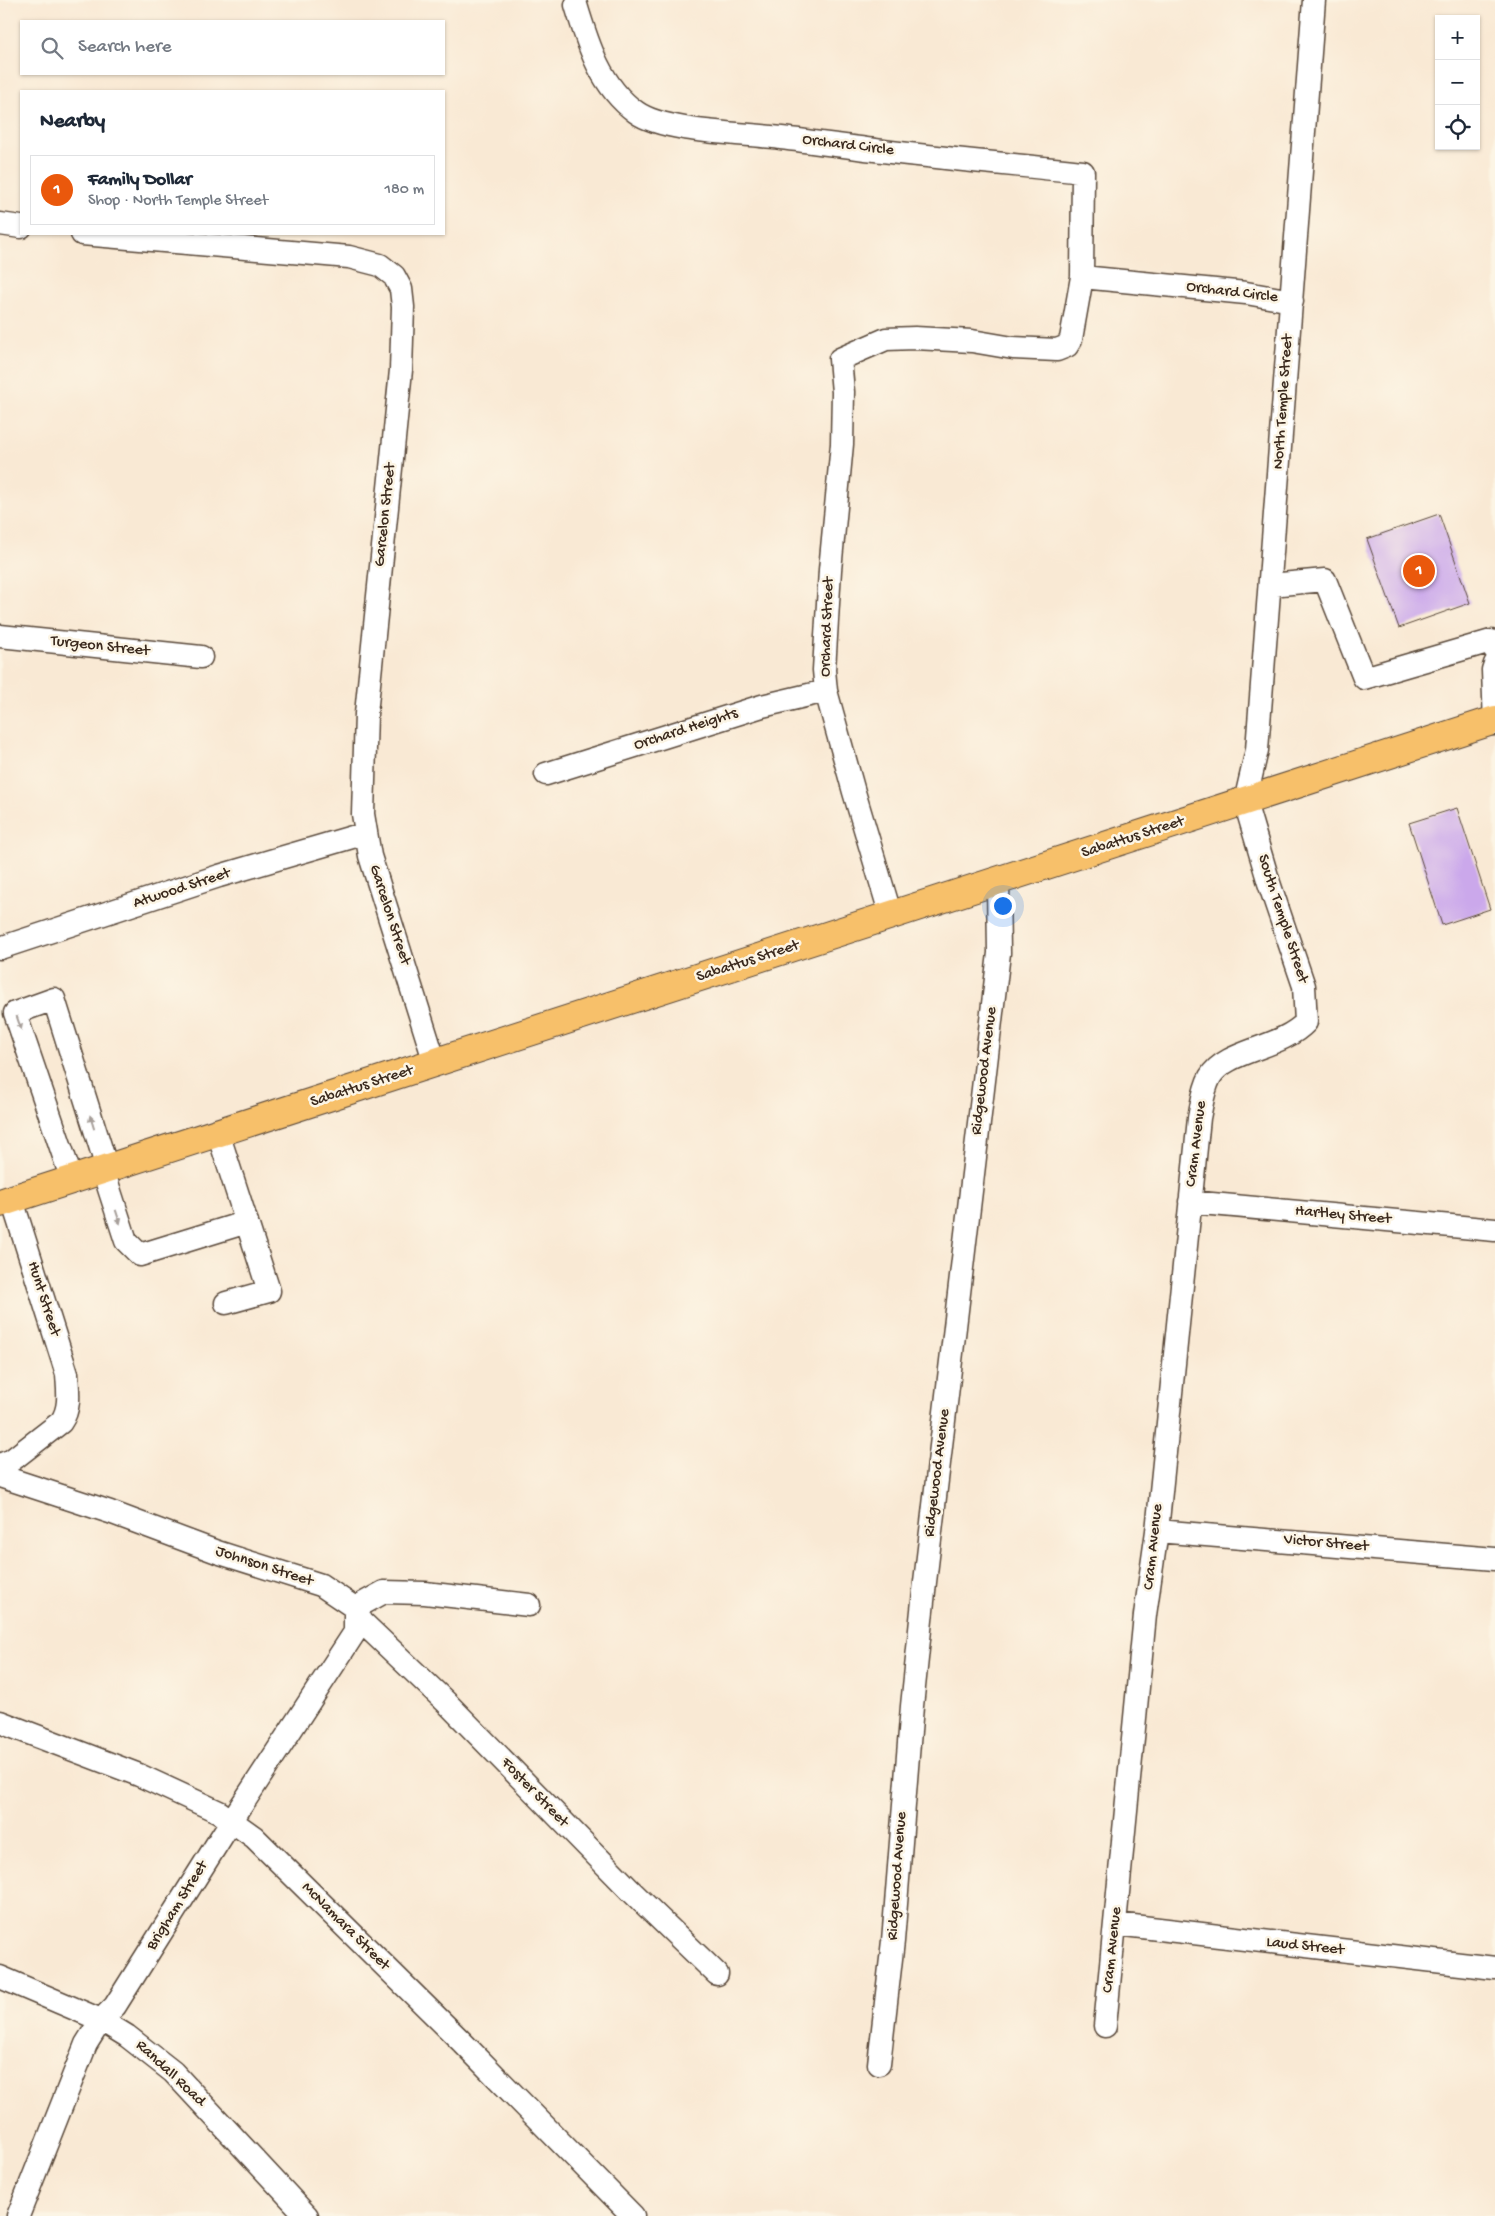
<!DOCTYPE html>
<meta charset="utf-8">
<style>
:root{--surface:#fff;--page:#f2f2f3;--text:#1f2937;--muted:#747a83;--line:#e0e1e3;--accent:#ea580c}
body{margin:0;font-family:"Gochi Hand",sans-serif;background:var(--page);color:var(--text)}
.controls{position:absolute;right:15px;top:15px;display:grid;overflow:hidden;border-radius:0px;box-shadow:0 1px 4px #0004}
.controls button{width:45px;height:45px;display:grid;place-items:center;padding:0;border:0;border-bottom:1px solid var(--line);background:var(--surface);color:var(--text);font:25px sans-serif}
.you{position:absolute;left:1002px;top:905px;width:18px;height:18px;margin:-12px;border:4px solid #fff;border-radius:50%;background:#1a73e8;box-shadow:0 0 0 8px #1a73e833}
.badge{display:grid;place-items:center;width:32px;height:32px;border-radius:50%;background:var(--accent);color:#fff;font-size:16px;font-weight:700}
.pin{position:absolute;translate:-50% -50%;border:2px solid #fff;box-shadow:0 1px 5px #0006}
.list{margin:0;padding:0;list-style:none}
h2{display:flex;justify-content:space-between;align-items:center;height:65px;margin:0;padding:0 20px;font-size:21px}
h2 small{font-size:16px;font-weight:400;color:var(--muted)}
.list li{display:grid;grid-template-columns:32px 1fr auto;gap:15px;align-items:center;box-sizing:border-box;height:70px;margin:0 10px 10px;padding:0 10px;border:1px solid var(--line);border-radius:0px}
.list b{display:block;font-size:19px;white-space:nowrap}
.list p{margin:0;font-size:16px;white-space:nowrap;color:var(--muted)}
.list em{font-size:16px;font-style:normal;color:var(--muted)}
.icon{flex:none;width:28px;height:28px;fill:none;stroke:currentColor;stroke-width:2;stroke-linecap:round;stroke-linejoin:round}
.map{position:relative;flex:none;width:1495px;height:2216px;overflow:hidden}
.search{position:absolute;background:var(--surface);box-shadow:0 1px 4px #0004;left:20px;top:20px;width:425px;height:55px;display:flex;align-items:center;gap:12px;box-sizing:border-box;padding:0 18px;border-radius:0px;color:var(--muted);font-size:19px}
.panel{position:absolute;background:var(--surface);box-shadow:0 1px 4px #0004;left:20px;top:90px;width:425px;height:145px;border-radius:0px}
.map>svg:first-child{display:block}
</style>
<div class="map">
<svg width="1495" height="2216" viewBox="0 0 1495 2216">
<rect width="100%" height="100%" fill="#fcf5e5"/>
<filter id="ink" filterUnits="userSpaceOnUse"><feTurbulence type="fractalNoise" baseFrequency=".02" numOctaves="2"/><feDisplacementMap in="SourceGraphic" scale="10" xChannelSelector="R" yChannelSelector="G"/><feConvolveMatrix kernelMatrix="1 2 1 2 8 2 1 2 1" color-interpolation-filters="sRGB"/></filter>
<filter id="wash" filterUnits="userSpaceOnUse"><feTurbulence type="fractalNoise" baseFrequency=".0096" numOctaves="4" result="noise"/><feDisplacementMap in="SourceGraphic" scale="20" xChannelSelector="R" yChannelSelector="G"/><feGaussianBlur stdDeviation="1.12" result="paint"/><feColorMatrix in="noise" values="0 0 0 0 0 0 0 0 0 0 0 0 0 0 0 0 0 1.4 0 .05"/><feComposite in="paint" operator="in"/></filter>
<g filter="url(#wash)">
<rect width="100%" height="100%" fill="#f9e9d4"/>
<g id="blocks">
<path fill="#cba8eb" d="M 1439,514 L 1470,603 L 1399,628 L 1367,539 Z
M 1457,808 L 1490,909 L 1442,925 L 1409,823 Z"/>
</g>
</g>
<g filter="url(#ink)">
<use href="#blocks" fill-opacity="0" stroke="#584739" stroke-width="1"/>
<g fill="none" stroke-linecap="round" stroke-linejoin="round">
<defs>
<path id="minor" d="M 576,5 C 588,45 601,87 636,112 C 665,133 745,133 781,138 C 815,142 849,147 883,151 C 949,159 1016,165 1083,172 L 1082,277 L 1071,339 L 1067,346 L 1057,350 L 1013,348 L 972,341 L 915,338 L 886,339 L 840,359 L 843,392 L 842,444 L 830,570 L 824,670 L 826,691 L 854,792 L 891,916
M 0,224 L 21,227
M 82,234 L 349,257 L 380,265 L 394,276 L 401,289 L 403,307 L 401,370 L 366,714 L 363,814 L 370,856 L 435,1063
M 1082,277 L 1246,293 L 1292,301
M 1270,585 L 1325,580 L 1364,678 L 1491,641 L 1495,650
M 0,636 L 201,657
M 1495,664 L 1493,670 L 1495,724
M 546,774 L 762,706 L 826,691
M 0,948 L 219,876 L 366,833
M 218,1133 L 269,1291 L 226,1303
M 103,1170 L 126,1241 L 140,1255 L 247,1222
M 72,1180 L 15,1013 L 54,999 L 107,1168
M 1190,1202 L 1495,1230
M 0,1465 L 12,1460 L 61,1422 C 71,1408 68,1391 67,1374 L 12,1200
M 0,1476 L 110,1512 L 217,1552 L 321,1585 L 355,1608 L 384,1592 L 425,1593 L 529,1605
M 1157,1531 L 1495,1559
M 355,1608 L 362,1622 L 447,1703 L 630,1890 L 717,1974
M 0,1722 L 139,1775 L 219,1812 L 254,1837 L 461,2041 L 633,2216
M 1116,1924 L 1495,1968
M 0,1977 L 101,2020 L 127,2036 L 173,2072 L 307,2216
M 1105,2026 L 1145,1615 L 1157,1531 L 1199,1118 C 1202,1104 1203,1090 1210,1077 C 1225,1050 1281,1049 1306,1022 L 1304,986 L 1269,883 L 1245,802 L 1257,750 L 1314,0
M 879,2064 L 893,1941 L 912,1706 L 925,1582 L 999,953 L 998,882
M 18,2216 L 86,2044 L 101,2020 L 115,2006 L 232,1820 L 355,1632 L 355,1608"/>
<path id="major" d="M 0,1203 L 1495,720"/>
</defs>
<use href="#minor" stroke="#584739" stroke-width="25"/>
<use href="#major" stroke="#584739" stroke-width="30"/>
<use href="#minor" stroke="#fff" stroke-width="22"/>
<use href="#major" stroke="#f7c06b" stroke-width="28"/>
</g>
<defs><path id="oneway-solid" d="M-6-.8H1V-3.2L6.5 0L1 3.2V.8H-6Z" transform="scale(1.25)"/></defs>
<g fill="#a79f9a">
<use href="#oneway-solid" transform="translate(19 1023) rotate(71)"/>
<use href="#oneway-solid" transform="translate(92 1122) rotate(-107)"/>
<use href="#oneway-solid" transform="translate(118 1217) rotate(72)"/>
</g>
</g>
<g text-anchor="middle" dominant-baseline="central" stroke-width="5" stroke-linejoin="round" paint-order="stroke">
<g font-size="16" fill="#3b2a1e" stroke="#fcf5e5">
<text transform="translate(848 146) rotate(7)">Orchard Circle</text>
<text transform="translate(1232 293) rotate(7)">Orchard Circle</text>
<text transform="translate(1284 402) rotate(-86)">North Temple Street</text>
<text transform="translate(386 515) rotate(-84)">Garcelon Street</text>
<text transform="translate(828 627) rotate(-88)">Orchard Street</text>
<text transform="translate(100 647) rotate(6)">Turgeon Street</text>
<text transform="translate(686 730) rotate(-18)">Orchard Heights</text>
<text transform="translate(1133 838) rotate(-18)">Sabattus Street</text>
<text transform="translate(182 889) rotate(-18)">Atwood Street</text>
<text transform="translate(389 915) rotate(72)">Garcelon Street</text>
<text transform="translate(1282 919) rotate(72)">South Temple Street</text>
<text transform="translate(748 962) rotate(-18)">Sabattus Street</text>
<text transform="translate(985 1071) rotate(-83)">Ridgewood Avenue</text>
<text transform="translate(362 1087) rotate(-18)">Sabattus Street</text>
<text transform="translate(1197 1144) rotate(-83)">Cram Avenue</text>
<text transform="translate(1343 1216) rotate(5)">Hartley Street</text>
<text transform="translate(43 1299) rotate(72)">Hunt Street</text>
<text transform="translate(938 1473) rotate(-83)">Ridgewood Avenue</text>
<text transform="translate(1326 1544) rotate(5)">Victor Street</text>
<text transform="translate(1154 1547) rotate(-84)">Cram Avenue</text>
<text transform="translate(264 1567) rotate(18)">Johnson Street</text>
<text transform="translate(534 1793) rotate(46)">Foster Street</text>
<text transform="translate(898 1876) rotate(-86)">Ridgewood Avenue</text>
<text transform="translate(178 1906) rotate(-58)">Brigham Street</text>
<text transform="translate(345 1927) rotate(45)">McNamara Street</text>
<text transform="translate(1305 1947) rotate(6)">Laud Street</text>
<text transform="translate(1113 1950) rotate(-84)">Cram Avenue</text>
<text transform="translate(170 2074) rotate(43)">Randall Road</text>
</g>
</g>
</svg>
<div class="controls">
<button>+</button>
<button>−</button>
<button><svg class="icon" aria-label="locate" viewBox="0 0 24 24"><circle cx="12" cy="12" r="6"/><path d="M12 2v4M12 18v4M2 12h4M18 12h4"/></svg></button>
</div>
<div class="you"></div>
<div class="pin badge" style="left:1419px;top:571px">1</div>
<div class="search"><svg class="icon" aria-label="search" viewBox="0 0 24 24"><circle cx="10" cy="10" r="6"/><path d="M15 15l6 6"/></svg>Search here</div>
<section class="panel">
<h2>Nearby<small></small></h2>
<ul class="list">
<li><span class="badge">1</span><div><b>Family Dollar</b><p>Shop · North Temple Street</p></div><em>180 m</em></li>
</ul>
</section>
</div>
